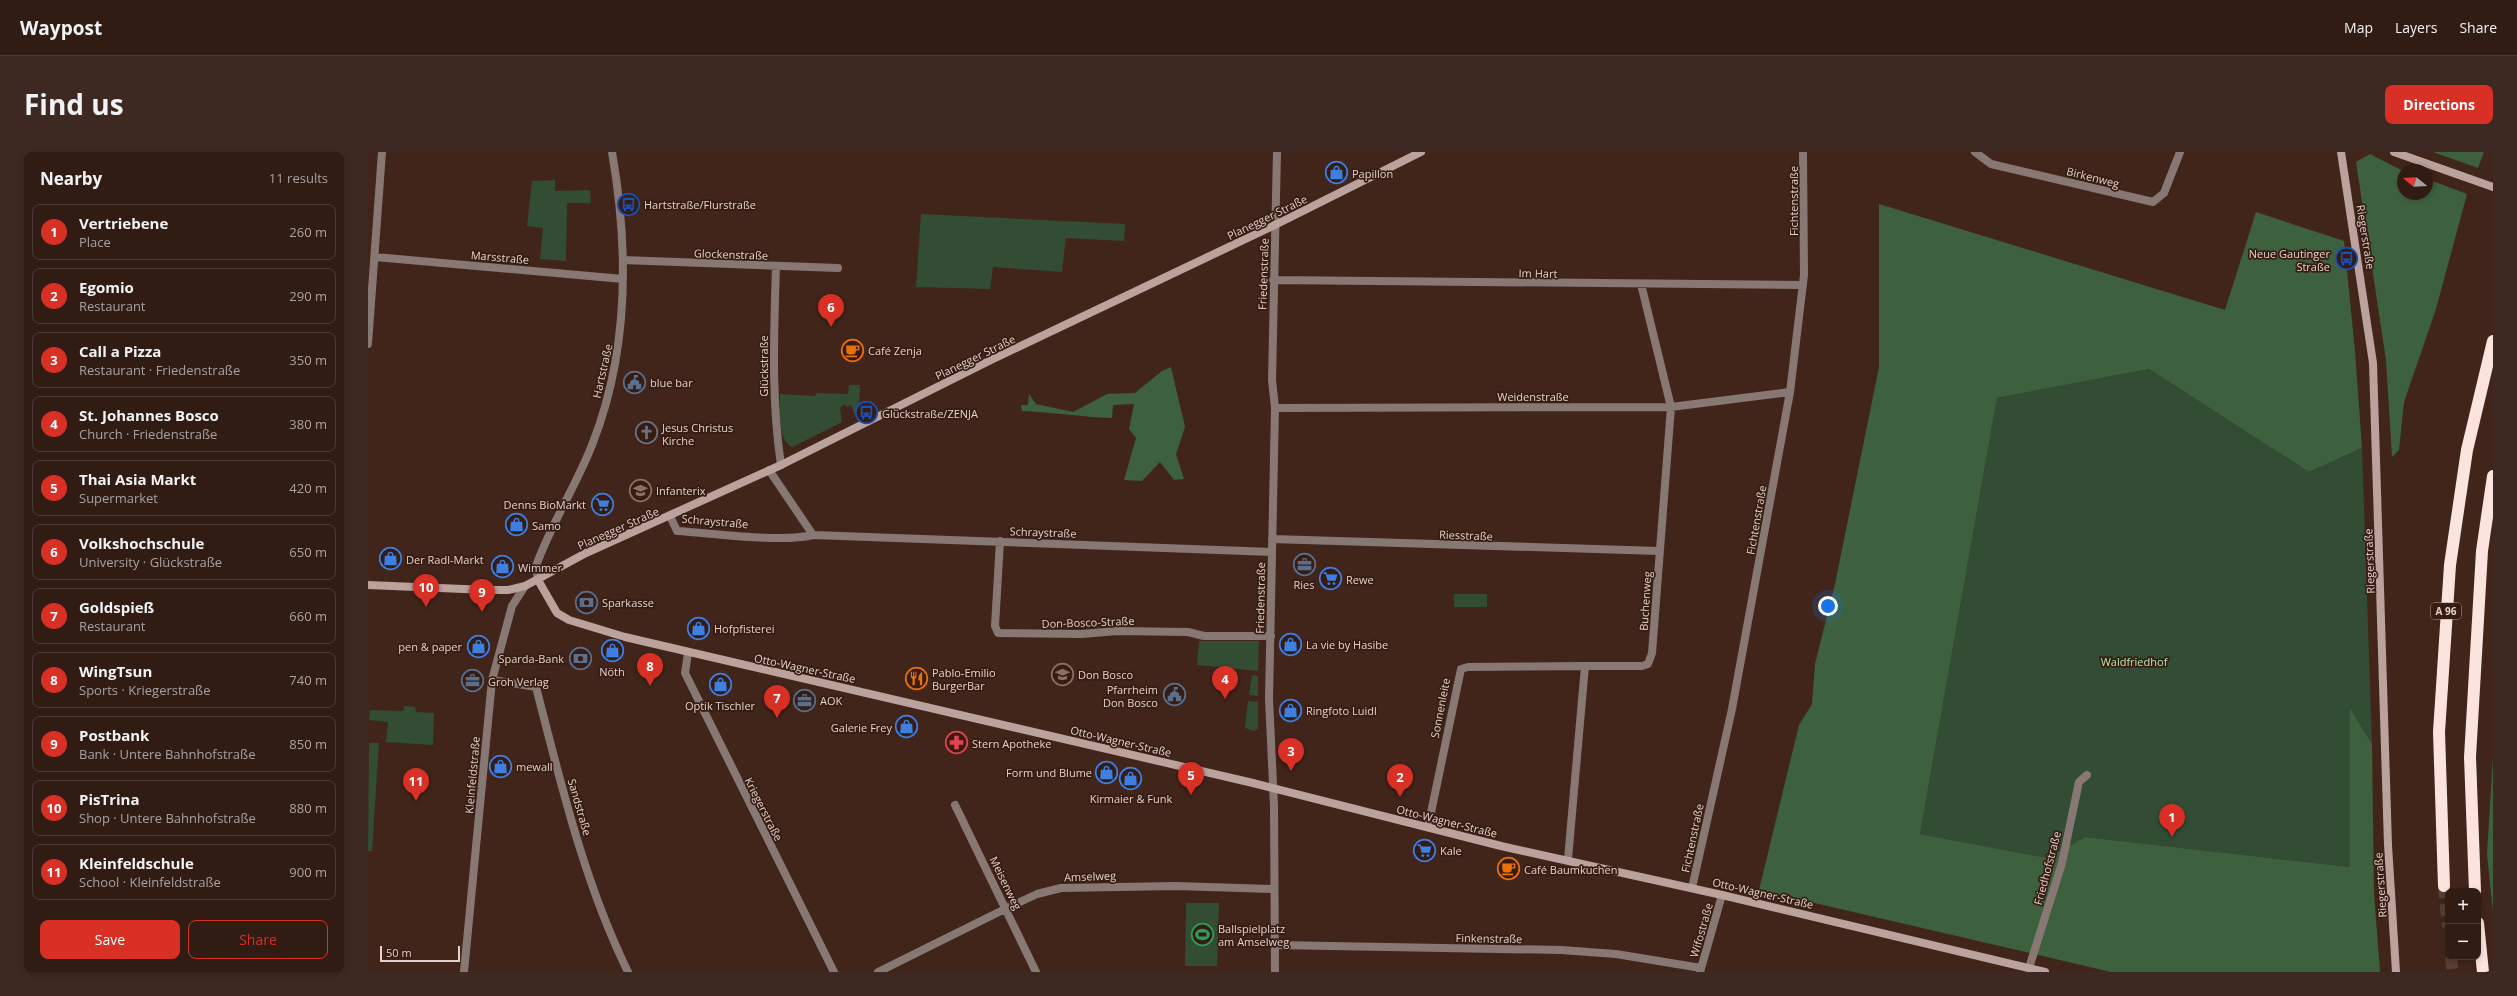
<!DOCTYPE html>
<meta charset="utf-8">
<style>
:root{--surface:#311c14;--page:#3d2922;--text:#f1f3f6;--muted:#a8a1a0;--line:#4c3a34;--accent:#d93025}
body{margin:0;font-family:"Open Sans",sans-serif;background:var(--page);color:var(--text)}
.controls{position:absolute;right:12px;bottom:12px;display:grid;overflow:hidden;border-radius:8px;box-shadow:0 2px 6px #0003}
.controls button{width:36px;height:36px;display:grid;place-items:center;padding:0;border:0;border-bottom:1px solid var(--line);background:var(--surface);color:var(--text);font:20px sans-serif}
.compass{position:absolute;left:2029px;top:12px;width:36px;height:36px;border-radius:50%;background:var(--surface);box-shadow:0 2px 6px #0003;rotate:288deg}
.scale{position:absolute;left:12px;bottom:10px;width:80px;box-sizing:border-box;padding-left:4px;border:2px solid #e4d1ca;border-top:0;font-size:11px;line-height:14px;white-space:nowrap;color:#e4d1ca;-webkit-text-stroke:3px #361c12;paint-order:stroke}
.you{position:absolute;left:1460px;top:454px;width:14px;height:14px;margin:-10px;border:3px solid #fff;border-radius:50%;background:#1a73e8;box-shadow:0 0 0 6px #1a73e833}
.badge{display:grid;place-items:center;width:26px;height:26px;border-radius:50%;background:var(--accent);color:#fff;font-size:13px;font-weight:700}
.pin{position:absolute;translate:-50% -33px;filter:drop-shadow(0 1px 2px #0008)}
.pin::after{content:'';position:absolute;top:21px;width:14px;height:12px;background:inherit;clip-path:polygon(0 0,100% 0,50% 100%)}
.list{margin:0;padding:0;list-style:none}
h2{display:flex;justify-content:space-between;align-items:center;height:52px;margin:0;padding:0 16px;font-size:17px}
h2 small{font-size:13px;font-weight:400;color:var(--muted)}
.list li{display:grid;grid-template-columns:26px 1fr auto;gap:12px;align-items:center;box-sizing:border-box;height:56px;margin:0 8px 8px;padding:0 8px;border:1px solid var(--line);border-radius:8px}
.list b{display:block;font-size:15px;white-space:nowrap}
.list p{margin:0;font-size:13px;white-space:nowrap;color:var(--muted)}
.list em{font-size:13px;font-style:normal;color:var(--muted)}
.actions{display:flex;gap:8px;padding:12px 16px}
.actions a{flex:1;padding:9px 0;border:1px solid var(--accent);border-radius:8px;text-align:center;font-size:14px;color:var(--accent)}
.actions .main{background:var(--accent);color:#fff}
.map{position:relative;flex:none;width:2125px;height:820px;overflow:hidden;border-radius:8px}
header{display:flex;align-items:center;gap:24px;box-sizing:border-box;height:56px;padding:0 20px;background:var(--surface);border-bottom:1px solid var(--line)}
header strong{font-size:19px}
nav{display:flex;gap:22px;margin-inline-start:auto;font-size:14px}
.intro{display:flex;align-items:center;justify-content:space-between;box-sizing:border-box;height:96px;padding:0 24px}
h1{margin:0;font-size:28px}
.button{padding:10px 18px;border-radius:8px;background:var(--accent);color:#fff;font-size:14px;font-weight:700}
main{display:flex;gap:24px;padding:0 24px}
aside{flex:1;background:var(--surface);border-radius:8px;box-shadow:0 2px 6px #0003}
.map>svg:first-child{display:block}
</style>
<header>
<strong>Waypost</strong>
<nav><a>Map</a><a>Layers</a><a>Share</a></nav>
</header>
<div class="intro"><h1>Find us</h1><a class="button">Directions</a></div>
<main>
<aside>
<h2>Nearby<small>11 results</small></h2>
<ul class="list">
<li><span class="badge">1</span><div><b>Vertriebene</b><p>Place</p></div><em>260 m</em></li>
<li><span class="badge">2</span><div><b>Egomio</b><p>Restaurant</p></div><em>290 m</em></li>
<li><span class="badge">3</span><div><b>Call a Pizza</b><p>Restaurant · Friedenstraße</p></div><em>350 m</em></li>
<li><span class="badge">4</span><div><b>St. Johannes Bosco</b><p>Church · Friedenstraße</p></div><em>380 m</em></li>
<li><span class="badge">5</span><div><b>Thai Asia Markt</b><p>Supermarket</p></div><em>420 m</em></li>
<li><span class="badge">6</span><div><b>Volkshochschule</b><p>University · Glückstraße</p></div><em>650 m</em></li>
<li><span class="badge">7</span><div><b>Goldspieß</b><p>Restaurant</p></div><em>660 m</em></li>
<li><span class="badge">8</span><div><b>WingTsun</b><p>Sports · Kriegerstraße</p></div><em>740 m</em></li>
<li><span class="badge">9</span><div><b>Postbank</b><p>Bank · Untere Bahnhofstraße</p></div><em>850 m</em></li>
<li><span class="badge">10</span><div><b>PisTrina</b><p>Shop · Untere Bahnhofstraße</p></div><em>880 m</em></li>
<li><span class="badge">11</span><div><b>Kleinfeldschule</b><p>School · Kleinfeldstraße</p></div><em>900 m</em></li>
</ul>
<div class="actions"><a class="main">Save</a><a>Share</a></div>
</aside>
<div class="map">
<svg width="2125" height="820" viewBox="0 0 2125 820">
<rect width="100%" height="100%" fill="#41251b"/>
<path fill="#334c34" d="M 187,28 L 187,39 L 222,38 L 223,51 L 199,51 L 198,109 L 172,107 L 175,76 L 159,74 L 164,29 Z
M 553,62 L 757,72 L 756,89 L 698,86 L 694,120 L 625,115 L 622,137 L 548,135 Z
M 1781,217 L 1941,320 L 1994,296 L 2004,592 L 1982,557 L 1982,715 L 1717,685 L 1680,706 L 1552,682 L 1629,246 Z
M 481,233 L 492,233 L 491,262 L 487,264 L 483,253 L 478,255 L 477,252 L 472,256 L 474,270 L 424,295 C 409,287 412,257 412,242 L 447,244 L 448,241 L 480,242 Z
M 1086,442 L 1119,442 L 1119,455 L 1086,455 Z
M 831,489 L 891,489 L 890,519 L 829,513 Z
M 884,523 L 890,524 L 890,544 L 881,543 Z
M 880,549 L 890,550 L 890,577 L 886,579 L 877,576 Z
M 36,554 L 47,555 L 48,560 L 66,561 L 65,593 L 18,590 L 20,570 L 1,568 L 2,558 L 35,559 Z
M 1,591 L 11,591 L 4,699 L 0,699 Z
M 818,751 L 851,751 L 849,814 L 817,814 Z"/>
<path fill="#3d613f" d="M 2065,0 L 2116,0 L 2110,16 Z
M 2002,2 L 2035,19 L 2035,42 L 2059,42 L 2059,27 L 2099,42 L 2068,157 L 2036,250 L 2031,298 L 2024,305 L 2018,208 L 1988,10 Z
M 1511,52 L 1857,158 L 1888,60 L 1976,89 L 1987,199 L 1994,296 L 1941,320 L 1781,217 L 1629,246 L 1552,682 L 1680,706 L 1717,685 L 1982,715 L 1982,556 L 2004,592 L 2006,741 L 2012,820 L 1743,820 L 1391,738 L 1431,573 L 1444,552 L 1447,512 L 1467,432 L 1511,215 Z
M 803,215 L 817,275 L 808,302 L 816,327 L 806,328 L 792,310 L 774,329 L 756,328 L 768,286 L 761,277 L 766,252 L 745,253 L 744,266 C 713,265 684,260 654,259 L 653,253 L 660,253 L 661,242 L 668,252 L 705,260 L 739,242 L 767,241 L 794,219 Z
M 2125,604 L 2125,760 L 2119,702 Z"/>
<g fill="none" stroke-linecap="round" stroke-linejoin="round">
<path stroke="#593f35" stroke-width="12" stroke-dasharray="12 6" stroke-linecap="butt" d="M 2076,734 L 2080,775
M 2083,805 L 2085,820"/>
<path stroke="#887874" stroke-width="8" d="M 1607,0 L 1623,12 L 1785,50 L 1796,41 L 1812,0
M 7,105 L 255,127
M 255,108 L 470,116
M 408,114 C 406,181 403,246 413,313
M 905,128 L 1435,133
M 0,192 L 14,0
M 907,256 L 1303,255 L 1422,240
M 401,318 L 445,383 L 904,400
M 302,364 L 309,379 C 345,381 412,391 445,383
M 904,387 L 1291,399
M 632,389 L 627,474 L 630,481 L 714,482 L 749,479 L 820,480 L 836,484 L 903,484
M 170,428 L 168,414 C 183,372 208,334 224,293 C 261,200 261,98 244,0
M 320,501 L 317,521 L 466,820
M 124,528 L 168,535 C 193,632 216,730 260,820
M 587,653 L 668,820
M 1060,675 L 1093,517 L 1100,515 L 1217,514
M 1200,707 L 1217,514 L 1274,514 L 1280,512 L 1284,501 L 1303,255 L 1273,132
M 1324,736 L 1364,557 L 1422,240 L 1436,123 L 1435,0
M 907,793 L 1193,798 L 1248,802 L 1333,816
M 1661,816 L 1694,711 L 1711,630 L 1719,623
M 96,820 L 124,528 L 144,454 L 157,434
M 510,820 L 639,756 L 669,742 L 693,736 L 808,734 L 906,737
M 907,820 L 906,653 L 901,547 L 907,256 L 904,228 L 909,0
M 1332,820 L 1354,743"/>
<path stroke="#bba29c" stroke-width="8" d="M 1973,0 L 2005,211 L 2020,693 L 2028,820
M 2026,0 L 2125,35
M 170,428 L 189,461 L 201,468 L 257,485 L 885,631 L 1133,694 L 1354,743 L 1677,820
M 0,433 L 119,438 L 140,438 L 157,434 L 218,401 L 413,313 L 623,208 L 907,73 L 1053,0"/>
<path stroke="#fbe4de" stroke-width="12" d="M 2076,734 L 2071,580 L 2082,413 L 2099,298 L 2125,189
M 2107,739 L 2102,605 L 2114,399 L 2125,324
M 2110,771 L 2115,820"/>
</g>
<defs>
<symbol id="shop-ring" viewBox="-11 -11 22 22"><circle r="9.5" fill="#361c12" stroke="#3f7fe0" stroke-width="1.5"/><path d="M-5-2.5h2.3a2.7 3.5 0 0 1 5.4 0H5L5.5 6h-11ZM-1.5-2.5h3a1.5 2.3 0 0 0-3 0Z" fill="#3f7fe0"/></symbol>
<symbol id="bus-ring" viewBox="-11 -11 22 22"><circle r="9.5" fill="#361c12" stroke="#1a4fb4" stroke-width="1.5"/><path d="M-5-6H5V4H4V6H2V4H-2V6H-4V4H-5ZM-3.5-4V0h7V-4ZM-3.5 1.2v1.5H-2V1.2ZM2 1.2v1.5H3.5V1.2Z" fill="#1a4fb4"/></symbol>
<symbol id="cafe-ring" viewBox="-11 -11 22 22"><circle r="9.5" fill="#361c12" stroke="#e8710a" stroke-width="1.5"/><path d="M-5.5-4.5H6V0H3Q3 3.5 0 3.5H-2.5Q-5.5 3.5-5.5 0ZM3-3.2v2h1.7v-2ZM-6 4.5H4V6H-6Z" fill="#e8710a"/></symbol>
<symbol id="civic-ring" viewBox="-11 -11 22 22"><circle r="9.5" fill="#361c12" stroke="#5c6f8a" stroke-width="1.5"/><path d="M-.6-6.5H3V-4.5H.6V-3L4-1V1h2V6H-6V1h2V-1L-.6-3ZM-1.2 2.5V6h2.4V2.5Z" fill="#5c6f8a"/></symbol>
<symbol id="church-ring" viewBox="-11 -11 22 22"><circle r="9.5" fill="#361c12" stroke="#6b7280" stroke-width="1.5"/><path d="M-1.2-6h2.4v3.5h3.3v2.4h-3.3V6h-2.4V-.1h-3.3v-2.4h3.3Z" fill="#6b7280"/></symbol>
<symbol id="school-ring" viewBox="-11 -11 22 22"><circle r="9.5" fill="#361c12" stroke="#8d6e63" stroke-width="1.5"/><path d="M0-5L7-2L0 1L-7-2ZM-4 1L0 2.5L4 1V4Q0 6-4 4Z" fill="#8d6e63"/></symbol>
<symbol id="supermarket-ring" viewBox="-11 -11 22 22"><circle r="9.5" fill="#361c12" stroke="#3f7fe0" stroke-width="1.5"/><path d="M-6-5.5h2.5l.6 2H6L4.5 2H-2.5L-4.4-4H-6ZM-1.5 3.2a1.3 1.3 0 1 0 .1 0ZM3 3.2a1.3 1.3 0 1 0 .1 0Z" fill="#3f7fe0"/></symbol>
<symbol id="office-ring" viewBox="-11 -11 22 22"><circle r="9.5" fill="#361c12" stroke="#5c6f8a" stroke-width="1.5"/><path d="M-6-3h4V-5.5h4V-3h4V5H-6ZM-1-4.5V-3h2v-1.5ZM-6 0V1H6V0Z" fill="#5c6f8a"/></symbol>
<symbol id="bank-ring" viewBox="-11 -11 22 22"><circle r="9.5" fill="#361c12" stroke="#5c6f8a" stroke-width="1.5"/><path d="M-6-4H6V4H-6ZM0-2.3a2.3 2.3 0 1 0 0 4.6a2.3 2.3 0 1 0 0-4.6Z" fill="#5c6f8a"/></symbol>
<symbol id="restaurant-ring" viewBox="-11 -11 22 22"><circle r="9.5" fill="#361c12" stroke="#e8710a" stroke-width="1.5"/><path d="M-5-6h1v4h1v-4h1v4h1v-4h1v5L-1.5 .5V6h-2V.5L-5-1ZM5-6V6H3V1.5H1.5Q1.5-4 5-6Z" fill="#e8710a"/></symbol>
<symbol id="pharmacy-ring" viewBox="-11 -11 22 22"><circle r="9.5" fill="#361c12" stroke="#e0444e" stroke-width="1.5"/><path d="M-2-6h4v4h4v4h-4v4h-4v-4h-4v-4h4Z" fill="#e0444e"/></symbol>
<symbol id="stadium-ring" viewBox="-11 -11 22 22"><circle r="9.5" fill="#361c12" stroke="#2e9e5b" stroke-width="1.5"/><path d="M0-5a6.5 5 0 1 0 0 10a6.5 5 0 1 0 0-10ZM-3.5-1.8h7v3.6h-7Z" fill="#2e9e5b"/></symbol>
</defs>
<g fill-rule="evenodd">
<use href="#shop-ring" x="956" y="8" width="25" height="25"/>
<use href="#bus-ring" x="248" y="40" width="25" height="25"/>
<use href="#bus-ring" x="1966" y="94" width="25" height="25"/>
<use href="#cafe-ring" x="472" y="186" width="25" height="25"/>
<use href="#civic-ring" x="254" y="218" width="25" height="25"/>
<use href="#bus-ring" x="486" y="248" width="25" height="25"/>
<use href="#church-ring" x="266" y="268" width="25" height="25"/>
<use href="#school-ring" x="260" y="326" width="25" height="25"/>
<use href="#supermarket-ring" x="222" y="340" width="25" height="25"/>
<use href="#shop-ring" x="136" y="360" width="25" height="25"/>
<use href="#shop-ring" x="10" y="394" width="25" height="25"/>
<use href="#office-ring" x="924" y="400" width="25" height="25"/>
<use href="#shop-ring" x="122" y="402" width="25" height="25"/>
<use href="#supermarket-ring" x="950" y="414" width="25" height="25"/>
<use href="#bank-ring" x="206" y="438" width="25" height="25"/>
<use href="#shop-ring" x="318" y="464" width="25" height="25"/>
<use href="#shop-ring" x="910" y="480" width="25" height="25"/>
<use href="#shop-ring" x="98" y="482" width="25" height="25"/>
<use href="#shop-ring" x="232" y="486" width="25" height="25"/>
<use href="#bank-ring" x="200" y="494" width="25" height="25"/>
<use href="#school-ring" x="682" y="510" width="25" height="25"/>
<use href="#restaurant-ring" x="536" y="514" width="25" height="25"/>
<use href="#office-ring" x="92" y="516" width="25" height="25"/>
<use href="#shop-ring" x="340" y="520" width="25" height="25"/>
<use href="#civic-ring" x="794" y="530" width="25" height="25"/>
<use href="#office-ring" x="424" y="536" width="25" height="25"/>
<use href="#shop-ring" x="910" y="546" width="25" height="25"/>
<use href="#shop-ring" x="526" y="562" width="25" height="25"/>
<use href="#pharmacy-ring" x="576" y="578" width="25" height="25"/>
<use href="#shop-ring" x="120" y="602" width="25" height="25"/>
<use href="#shop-ring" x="726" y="608" width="25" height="25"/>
<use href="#shop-ring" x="750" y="614" width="25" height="25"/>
<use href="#supermarket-ring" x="1044" y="686" width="25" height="25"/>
<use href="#cafe-ring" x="1128" y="704" width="25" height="25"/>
<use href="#stadium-ring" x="822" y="770" width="25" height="25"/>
</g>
<g text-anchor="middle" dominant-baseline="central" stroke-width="3.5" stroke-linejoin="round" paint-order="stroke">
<rect fill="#361c12" stroke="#b09b93" stroke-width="1" x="2063" y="451" width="30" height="16" rx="3"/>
<g font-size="10" font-weight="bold" fill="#e4d1ca">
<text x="2078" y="459">A 96</text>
</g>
<g font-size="11" fill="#e4d1ca" stroke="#361c12" text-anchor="start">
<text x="984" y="21">Papillon</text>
<text x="276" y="52">Hartstraße/Flurstraße</text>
<text x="1962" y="101" text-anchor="end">Neue Gautinger<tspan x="1962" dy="13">Straße</tspan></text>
<text x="500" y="198">Café Zenja</text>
<text x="282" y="230">blue bar</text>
<text x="514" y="261">Glückstraße/ZENJA</text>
<text x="294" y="275">Jesus Christus<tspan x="294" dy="13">Kirche</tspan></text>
<text x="288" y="338">Infanterix</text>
<text x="218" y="352" text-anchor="end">Denns BioMarkt</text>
<text x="164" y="373">Samo</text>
<text x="38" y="407">Der Radl-Markt</text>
<text x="150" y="415">Wimmer</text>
<text x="978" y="427">Rewe</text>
<text x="936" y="432" text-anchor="middle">Ries</text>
<text x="234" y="450">Sparkasse</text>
<text x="346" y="476">Hofpfisterei</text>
<text x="938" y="492">La vie by Hasibe</text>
<text x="94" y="494" text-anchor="end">pen &amp; paper</text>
<text x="196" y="506" text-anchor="end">Sparda-Bank</text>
<text x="244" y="519" text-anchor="middle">Nöth</text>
<text x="564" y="520">Pablo-Emilio<tspan x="564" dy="13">BurgerBar</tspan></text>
<text x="710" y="522">Don Bosco</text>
<text x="120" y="529">Groh Verlag</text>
<text x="790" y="537" text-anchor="end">Pfarrheim<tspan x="790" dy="13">Don Bosco</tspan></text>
<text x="452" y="548">AOK</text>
<text x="352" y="553" text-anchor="middle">Optik Tischler</text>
<text x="938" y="558">Ringfoto Luidl</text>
<text x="524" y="575" text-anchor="end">Galerie Frey</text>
<text x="604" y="591">Stern Apotheke</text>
<text x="148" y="614">mewall</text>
<text x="724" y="620" text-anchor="end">Form und Blume</text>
<text x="763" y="646" text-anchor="middle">Kirmaier &amp; Funk</text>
<text x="1072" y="698">Kale</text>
<text x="1156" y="717">Café Baumkuchen</text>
<text x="850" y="776">Ballspielplatz<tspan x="850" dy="13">am Amselweg</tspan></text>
</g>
<g font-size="11" fill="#e4d1ca" stroke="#361c12">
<text transform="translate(1725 25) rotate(14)">Birkenweg</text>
<text transform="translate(1425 49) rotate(-90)">Fichtenstraße</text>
<text transform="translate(899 65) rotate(-26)">Planegger Straße</text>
<text transform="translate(1998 85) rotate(81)">Riegerstraße</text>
<text transform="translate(363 102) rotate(2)">Glockenstraße</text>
<text transform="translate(132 105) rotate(5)">Marsstraße</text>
<text transform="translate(1170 121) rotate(1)">Im Hart</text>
<text transform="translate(895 122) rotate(-88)">Friedenstraße</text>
<text transform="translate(607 205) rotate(-26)">Planegger Straße</text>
<text transform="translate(395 214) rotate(-90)">Glückstraße</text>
<text transform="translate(234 219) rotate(-77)">Hartstraße</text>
<text x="1165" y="244">Weidenstraße</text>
<text transform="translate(1388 368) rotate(-80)">Fichtenstraße</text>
<text transform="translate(347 369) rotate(5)">Schraystraße</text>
<text transform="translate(250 376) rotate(-24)">Planegger Straße</text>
<text transform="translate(675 380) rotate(2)">Schraystraße</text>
<text transform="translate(1098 383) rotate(2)">Riesstraße</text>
<text transform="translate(2001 409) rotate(-92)">Riegerstraße</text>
<text transform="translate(892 446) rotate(-89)">Friedenstraße</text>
<text transform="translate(1277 449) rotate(-86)">Buchenweg</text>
<text transform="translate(720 470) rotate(-2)">Don-Bosco-Straße</text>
<text transform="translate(437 516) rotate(12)">Otto-Wagner-Straße</text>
<text transform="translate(1072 556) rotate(-79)">Sonnenleite</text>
<text transform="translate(753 589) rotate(13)">Otto-Wagner-Straße</text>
<text transform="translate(104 623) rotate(-85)">Kleinfeldstraße</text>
<text transform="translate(212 655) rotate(74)">Sandstraße</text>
<text transform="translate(396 657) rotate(63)">Kriegerstraße</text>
<text transform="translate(1079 669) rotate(14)">Otto-Wagner-Straße</text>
<text transform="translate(1324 686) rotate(-78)">Fichtenstraße</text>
<text transform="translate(1679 716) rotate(-75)">Friedhofstraße</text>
<text transform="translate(722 724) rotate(-2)">Amselweg</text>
<text transform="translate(638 731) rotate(64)">Meisenweg</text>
<text transform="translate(2012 733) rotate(-94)">Riegerstraße</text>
<text transform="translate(1395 741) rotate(13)">Otto-Wagner-Straße</text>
<text transform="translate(1333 778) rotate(-74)">Wifostraße</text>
<text transform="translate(1121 786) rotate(1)">Finkenstraße</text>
</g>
<g font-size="11" fill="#b2edb3" stroke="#361c12">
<text x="1766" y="509">Waldfriedhof</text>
</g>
</g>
</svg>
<div class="controls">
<button>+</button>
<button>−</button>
</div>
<svg class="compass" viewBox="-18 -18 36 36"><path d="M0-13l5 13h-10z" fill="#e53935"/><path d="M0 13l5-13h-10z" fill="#a8a1a0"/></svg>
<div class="scale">50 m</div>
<div class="you"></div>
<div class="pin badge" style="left:1804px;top:685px">1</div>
<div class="pin badge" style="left:1032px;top:645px">2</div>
<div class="pin badge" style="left:923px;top:619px">3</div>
<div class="pin badge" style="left:857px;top:547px">4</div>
<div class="pin badge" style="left:823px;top:643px">5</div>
<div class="pin badge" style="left:463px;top:175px">6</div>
<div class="pin badge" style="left:409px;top:566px">7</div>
<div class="pin badge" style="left:282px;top:534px">8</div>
<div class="pin badge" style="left:114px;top:460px">9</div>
<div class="pin badge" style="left:58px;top:455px">10</div>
<div class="pin badge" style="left:48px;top:649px">11</div>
</div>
</main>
